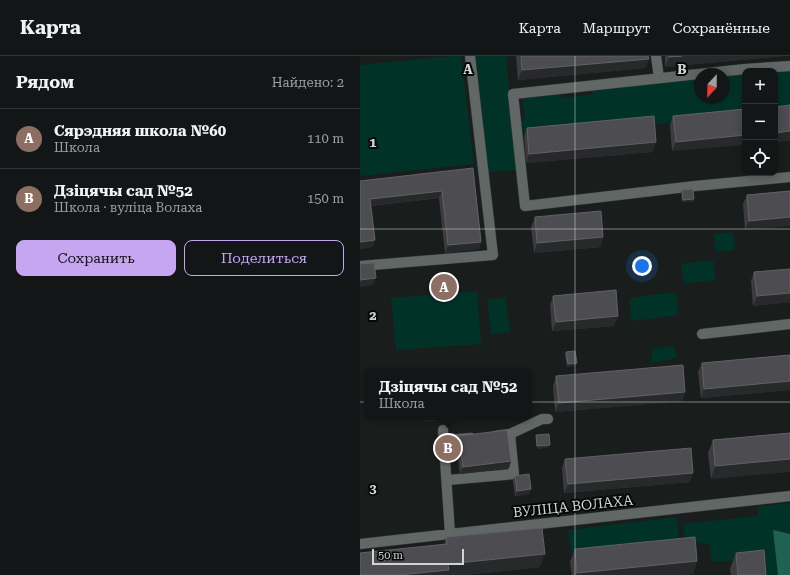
<!DOCTYPE html>
<html lang="ru">
<meta charset="utf-8">
<style>
:root{--surface:#131616;--page:#1c1f1f;--text:#f1f3f6;--muted:#9d9fa1;--line:#323535;--accent:#c6a6f0}
body{margin:0;font-family:"Roboto Serif",serif;background:var(--page);color:var(--text)}
.controls{position:absolute;right:12px;top:12px;display:grid;overflow:hidden;border-radius:8px;box-shadow:0 2px 10px #0003}
.controls button{width:36px;height:36px;display:grid;place-items:center;padding:0;border:0;border-bottom:1px solid var(--line);background:var(--surface);color:var(--text);font:20px sans-serif}
.compass{position:absolute;left:334px;top:12px;width:36px;height:36px;border-radius:50%;background:var(--surface);box-shadow:0 2px 10px #0003;rotate:202deg}
.scale{position:absolute;left:12px;bottom:10px;width:92px;box-sizing:border-box;padding-left:4px;border:2px solid #d0d4d3;border-top:0;font-size:11px;line-height:14px;white-space:nowrap;color:#d0d4d3;-webkit-text-stroke:3px #060807;paint-order:stroke}
.you{position:absolute;left:282px;top:210px;width:14px;height:14px;margin:-10px;border:3px solid #fff;border-radius:50%;background:#1a73e8;box-shadow:0 0 0 6px #1a73e833}
.badge{display:grid;place-items:center;width:26px;height:26px;border-radius:50%;background:var(--accent);color:#fff;font-size:13px;font-weight:700}
.pin{position:absolute;translate:-50% -50%;border:2px solid #fff;box-shadow:0 1px 4px #0006}
.popup{position:absolute;left:4px;top:312px;width:168px;height:52px;box-sizing:border-box;display:grid;place-content:center;border-radius:8px;background:var(--surface);filter:drop-shadow(0 1px 3px #0005);font-size:13px;white-space:nowrap;color:var(--muted)}
.popup b{font-size:15px;color:var(--text)}
.popup::after{content:'';position:absolute;left:50%;top:100%;margin-left:-8px;border:8px solid transparent;border-top-color:var(--surface)}
.list{margin:0;padding:0;list-style:none}
h2{display:flex;justify-content:space-between;align-items:center;height:52px;margin:0;padding:0 16px;font-size:17px}
h2 small{font-size:13px;font-weight:400;color:var(--muted)}
.list li{display:grid;grid-template-columns:26px 1fr auto;gap:12px;align-items:center;box-sizing:border-box;height:60px;padding:0 16px;border-top:1px solid var(--line)}
.list b{display:block;font-size:15px;white-space:nowrap}
.list p{margin:0;font-size:13px;white-space:nowrap;color:var(--muted)}
.list em{font-size:13px;font-style:normal;color:var(--muted)}
.actions{display:flex;gap:8px;padding:12px 16px}
.actions a{flex:1;padding:9px 0;border:1px solid var(--accent);border-radius:8px;text-align:center;font-size:14px;color:var(--accent)}
.actions .main{background:var(--accent);color:#111}
.icon{flex:none;width:22px;height:22px;fill:none;stroke:currentColor;stroke-width:2;stroke-linecap:round;stroke-linejoin:round}
.map{position:relative;flex:none;width:430px;height:519px;overflow:hidden}
header{display:flex;align-items:center;gap:24px;box-sizing:border-box;height:56px;padding:0 20px;background:var(--surface);border-bottom:1px solid var(--line)}
header strong{font-size:19px}
nav{display:flex;gap:22px;margin-inline-start:auto;font-size:14px}
main{display:flex}
aside{flex:1;background:var(--surface)}
.map>svg:first-child{display:block}
</style>
<header>
<strong>Карта</strong>
<nav><a>Карта</a><a>Маршрут</a><a>Сохранённые</a></nav>
</header>
<main>
<aside>
<h2>Рядом<small>Найдено: 2</small></h2>
<ul class="list">
<li><span class="badge" style="background:#8d6e63">A</span><div><b>Сярэдняя школа №60</b><p>Школа</p></div><em>110 m</em></li>
<li><span class="badge" style="background:#8d6e63">B</span><div><b>Дзіцячы сад №52</b><p>Школа · вуліца Волаха</p></div><em>150 m</em></li>
</ul>
<div class="actions"><a class="main">Сохранить</a><a>Поделиться</a></div>
</aside>
<div class="map">
<svg width="430" height="519" viewBox="0 0 430 519">
<rect width="100%" height="100%" fill="#191e1d"/>
<path fill="#013228" d="M 92,0 L 101,0 L 114,108 L 0,120 L 0,9 Z
M 112,0 L 146,0 L 157,114 L 126,116 Z
M 412,12 L 430,12 L 430,56 L 415,57 L 415,15 L 385,15 L 385,60 L 164,80 L 161,64 L 165,64 L 162,39 L 200,34 L 202,42 L 232,38 L 231,30 L 340,19 L 340,42 L 364,42 L 364,18 L 350,18 Z
M 373,176 L 375,194 L 356,196 L 354,178 Z
M 353,204 L 356,224 L 324,228 L 321,208 Z
M 117,235 L 121,288 L 36,294 L 31,242 Z
M 316,236 L 319,259 L 272,265 L 269,242 Z
M 146,241 L 150,276 L 131,278 L 127,244 Z
M 314,290 L 317,302 L 291,307 L 292,293 Z
M 430,447 L 430,519 L 405,519 L 403,502 L 352,506 L 350,489 L 325,484 L 323,468 L 398,460 L 398,450 Z
M 317,461 L 319,485 L 211,497 L 208,474 Z"/>
<path fill="#1f6253" d="M 413,474 L 430,478 L 430,519 L 418,519 Z"/>
<g fill="none" stroke-linecap="round" stroke-linejoin="round">
<defs>
<path id="minor" d="M 296,0 L 299,22
M 430,10 L 385,13 L 153,38 L 165,150 L 335,130 L 430,121
M 0,210 L 133,199 L 110,0
M 342,278 L 430,268
M 83,374 L 90,478
M 150,378 L 182,363 L 188,363
M 84,384 L 111,382
M 88,424 L 154,418 L 150,378 L 135,380
M 0,488 L 430,440"/>
</defs>
<use href="#minor" stroke="#363938" stroke-width="11"/>
<use href="#minor" stroke="#616765" stroke-width="10"/>
</g>
<path fill="#3d3b40" d="M 156,0 L 288,0 L 289,3 L 285,12 L 158,24 Z
M 305,0 L 424,0 L 305,11 Z
M 385,53 L 312,95 L 310,69 L 313,60 Z
M 167,72 L 296,86 L 292,96 L 166,107 L 164,81 Z
M 113,112 L 121,186 L 119,193 L 85,197 L 79,142 L 11,150 L 15,184 L 12,191 L 0,193 L 0,125 Z
M 322,134 L 334,143 L 333,146 L 322,146 L 321,136 Z
M 430,135 L 385,174 L 383,148 L 387,139 Z
M 175,161 L 243,181 L 240,191 L 174,197 L 171,171 Z
M 430,213 L 430,246 L 393,250 L 391,225 L 394,216 Z
M 193,240 L 258,260 L 254,270 L 192,275 L 190,249 Z
M 206,296 L 216,309 L 207,311 L 205,299 Z
M 430,299 L 430,334 L 341,342 L 338,316 L 342,307 Z
M 196,320 L 325,336 L 322,345 L 195,356 L 193,330 Z
M 430,377 L 351,423 L 348,397 L 353,384 Z
M 176,379 L 189,391 L 177,393 L 176,381 Z
M 99,380 L 151,405 L 149,412 L 100,418 L 96,387 Z
M 205,403 L 330,426 L 204,437 L 202,412 Z
M 155,420 L 171,433 L 169,438 L 155,440 L 153,425 Z
M 86,481 L 180,511 L 105,519 L 0,519 L 84,489 Z
M 215,493 L 337,505 L 333,518 L 321,519 L 212,519 L 210,506 Z
M 376,497 L 406,519 L 371,519 L 370,513 Z"/>
<path fill="#28292b" d="M 322,0 L 424,0 L 305,11 L 309,1 Z
M 289,3 L 285,12 L 158,24 L 162,14 Z
M 430,75 L 430,85 L 415,86 L 415,77 Z
M 385,79 L 385,89 L 312,95 L 316,86 Z
M 296,86 L 292,96 L 166,107 L 169,98 Z
M 82,135 L 79,142 L 7,150 L 10,143 Z
M 334,143 L 333,146 L 322,146 L 323,144 Z
M 430,161 L 430,170 L 385,174 L 389,165 Z
M 243,181 L 240,191 L 174,197 L 177,187 Z
M 15,184 L 12,191 L 0,193 L 0,186 Z
M 121,186 L 119,193 L 85,197 L 88,189 Z
M 16,222 L 13,229 L 0,231 L 0,224 Z
M 430,237 L 430,246 L 393,250 L 397,240 Z
M 258,260 L 254,270 L 192,275 L 196,266 Z
M 217,307 L 216,309 L 207,311 L 208,308 Z
M 430,325 L 430,334 L 341,342 L 344,333 Z
M 325,336 L 322,345 L 195,356 L 199,347 Z
M 66,361 L 78,361 L 76,365 L 64,366 Z
M 190,389 L 189,391 L 177,393 L 177,390 Z
M 430,403 L 430,416 L 351,423 L 355,410 Z
M 151,405 L 149,412 L 100,418 L 103,411 Z
M 333,417 L 330,426 L 204,437 L 208,428 Z
M 171,433 L 169,438 L 155,440 L 157,435 Z
M 185,498 L 180,511 L 105,519 L 39,519 L 88,508 Z
M 337,505 L 333,518 L 321,519 L 217,519 L 217,517 Z"/>
<path fill="#4d4c50" stroke="#616164" d="M 161,0 L 288,0 L 289,3 L 162,14 Z
M 309,0 L 322,0 L 309,1 Z
M 430,49 L 430,75 L 415,77 L 415,51 Z
M 385,53 L 385,79 L 316,86 L 313,60 Z
M 294,60 L 296,86 L 169,98 L 167,72 Z
M 113,112 L 121,186 L 88,189 L 82,135 L 10,143 L 15,184 L 0,186 L 0,125 Z
M 333,133 L 334,143 L 323,144 L 322,134 Z
M 430,135 L 430,161 L 389,165 L 387,139 Z
M 241,155 L 243,181 L 177,187 L 175,161 Z
M 14,207 L 16,222 L 0,224 L 0,208 Z
M 430,213 L 430,237 L 397,240 L 394,216 Z
M 256,234 L 258,260 L 196,266 L 193,240 Z
M 215,295 L 217,307 L 208,308 L 206,296 Z
M 430,299 L 430,325 L 344,333 L 342,307 Z
M 323,309 L 325,336 L 199,347 L 196,320 Z
M 147,374 L 151,405 L 103,411 L 99,380 Z
M 430,377 L 430,403 L 355,410 L 353,384 Z
M 189,378 L 190,389 L 177,390 L 176,379 Z
M 331,392 L 333,417 L 208,428 L 205,403 Z
M 169,418 L 171,433 L 157,435 L 155,420 Z
M 182,472 L 185,498 L 88,508 L 89,514 L 39,519 L 0,519 L 0,497 L 87,488 L 86,481 Z
M 335,481 L 337,505 L 217,517 L 215,493 Z
M 404,494 L 406,519 L 378,519 L 376,497 Z"/>
<path fill="none" stroke="#d0d4d3" stroke-width="1" stroke-opacity="0.55" d="M 215,0 L 215,519M 0,173 L 430,173M 0,346 L 430,346"/>
<g text-anchor="middle" dominant-baseline="central" stroke-width="4" stroke-linejoin="round" paint-order="stroke">
<g font-size="14" fill="#d0d4d3" stroke="#060807">
<text transform="translate(213 450) rotate(-6)">ВУЛІЦА ВОЛАХА</text>
</g>
</g>
<g font-size="13" text-anchor="middle" font-weight="bold" fill="#d0d4d3" stroke="#060807" stroke-width="4" stroke-linejoin="round" paint-order="stroke">
<text x="108" y="18">A</text>
<text x="322" y="18">B</text>
<text x="13" y="91">1</text>
<text x="13" y="264">2</text>
<text x="13" y="437">3</text>
</g>
</svg>
<div class="controls">
<button>+</button>
<button>−</button>
<button><svg class="icon" aria-label="locate" viewBox="0 0 24 24"><circle cx="12" cy="12" r="6"/><path d="M12 2v4M12 18v4M2 12h4M18 12h4"/></svg></button>
</div>
<svg class="compass" viewBox="-18 -18 36 36"><path d="M0-13l5 13h-10z" fill="#e53935"/><path d="M0 13l5-13h-10z" fill="#9d9fa1"/></svg>
<div class="scale">50 m</div>
<div class="you"></div>
<div class="pin badge" style="left:84px;top:231px;background:#8d6e63">A</div>
<div class="pin badge" style="left:88px;top:392px;background:#8d6e63">B</div>
<div class="popup"><b>Дзіцячы сад №52</b>Школа</div>
</div>
</main>
